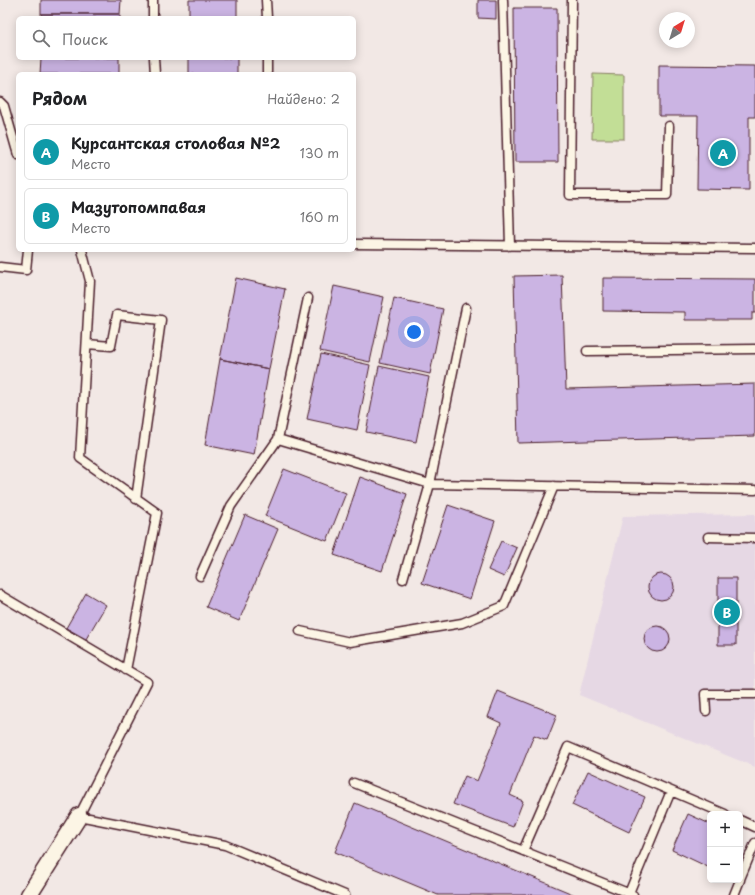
<!DOCTYPE html>
<html lang="ru">
<meta charset="utf-8">
<style>
:root{--surface:#fff;--page:#f2f2f2;--text:#202124;--muted:#757577;--line:#e0e0e0;--accent:#0b8043}
body{margin:0;font-family:"Playpen Sans",sans-serif;background:var(--page);color:var(--text)}
.controls{position:absolute;right:12px;bottom:12px;display:grid;overflow:hidden;border-radius:6px;box-shadow:0 2px 10px #0003}
.controls button{width:36px;height:36px;display:grid;place-items:center;padding:0;border:0;border-bottom:1px solid var(--line);background:var(--surface);color:var(--text);font:20px sans-serif}
.compass{position:absolute;left:659px;top:12px;width:36px;height:36px;border-radius:50%;background:var(--surface);box-shadow:0 2px 10px #0003;rotate:38deg}
.you{position:absolute;left:414px;top:332px;width:14px;height:14px;margin:-10px;border:3px solid #fff;border-radius:50%;background:#1a73e8;box-shadow:0 0 0 6px #1a73e833}
.badge{display:grid;place-items:center;width:26px;height:26px;border-radius:50%;background:var(--accent);color:#fff;font-size:13px;font-weight:700}
.pin{position:absolute;translate:-50% -50%;border:2px solid #fff;box-shadow:0 1px 4px #0006}
.list{margin:0;padding:0;list-style:none}
h2{display:flex;justify-content:space-between;align-items:center;height:52px;margin:0;padding:0 16px;font-size:17px}
h2 small{font-size:13px;font-weight:400;color:var(--muted)}
.list li{display:grid;grid-template-columns:26px 1fr auto;gap:12px;align-items:center;box-sizing:border-box;height:56px;margin:0 8px 8px;padding:0 8px;border:1px solid var(--line);border-radius:6px}
.list b{display:block;font-size:15px;white-space:nowrap}
.list p{margin:0;font-size:13px;white-space:nowrap;color:var(--muted)}
.list em{font-size:13px;font-style:normal;color:var(--muted)}
.icon{flex:none;width:22px;height:22px;fill:none;stroke:currentColor;stroke-width:2;stroke-linecap:round;stroke-linejoin:round}
.map{position:relative;flex:none;width:755px;height:895px;overflow:hidden}
.search{position:absolute;background:var(--surface);box-shadow:0 2px 10px #0003;left:16px;top:16px;width:340px;height:44px;display:flex;align-items:center;gap:10px;box-sizing:border-box;padding:0 14px;border-radius:6px;color:var(--muted);font-size:15px}
.panel{position:absolute;background:var(--surface);box-shadow:0 2px 10px #0003;left:16px;top:72px;width:340px;height:180px;border-radius:6px}
.map>svg:first-child{display:block}
</style>
<div class="map">
<svg width="755" height="895" viewBox="0 0 755 895">
<rect width="100%" height="100%" fill="#f2e8e5"/>
<filter id="ink" filterUnits="userSpaceOnUse"><feTurbulence type="fractalNoise" baseFrequency=".025" numOctaves="2"/><feDisplacementMap in="SourceGraphic" scale="8" xChannelSelector="R" yChannelSelector="G"/><feConvolveMatrix kernelMatrix="1 2 1 2 8 2 1 2 1" color-interpolation-filters="sRGB"/></filter>
<g filter="url(#ink)">
<path fill="#e6d8e4" d="M 755,514 L 755,767 L 579,695 L 623,516 Z"/>
<path fill="#c2de96" stroke="#867e60" d="M 593,74 L 624,75 L 624,139 L 592,139 Z"/>
<path fill="#cbb4e3" stroke="#4a1f2b" d="M 41,0 L 121,0 L 120,14 L 41,14 Z
M 189,0 L 237,0 L 237,18 L 189,18 Z
M 478,0 L 496,0 L 496,19 L 478,18 Z
M 514,8 L 557,8 L 558,162 L 515,162 Z
M 41,14 L 120,14 L 120,18 L 41,18 Z
M 41,58 L 119,58 L 119,74 L 40,74 Z
M 189,58 L 237,58 L 237,74 L 189,74 Z
M 659,65 L 755,66 L 755,117 L 749,117 L 749,190 L 697,189 L 698,116 L 659,116 Z
M 562,275 L 566,389 L 755,384 L 755,436 L 518,443 L 514,276 Z
M 236,278 L 285,289 L 269,369 L 220,359 Z
M 603,278 L 755,279 L 755,313 L 752,313 L 752,320 L 685,320 L 685,312 L 603,311 Z
M 334,286 L 384,297 L 370,362 L 320,351 Z
M 394,298 L 443,309 L 430,374 L 380,363 Z
M 321,354 L 370,365 L 357,430 L 307,419 Z
M 220,359 L 269,369 L 254,455 L 205,445 Z
M 379,366 L 429,377 L 416,442 L 366,432 Z
M 284,469 L 346,493 L 327,541 L 265,516 Z
M 360,477 L 407,494 L 382,571 L 334,555 Z
M 448,505 L 495,521 L 470,599 L 422,583 Z
M 245,515 L 278,529 L 239,621 L 206,607 Z
M 501,541 L 517,548 L 504,577 L 488,570 Z
M648 587a13 13 0 1 1 26 0a13 13 0 1 1-26 0Z
M 718,578 L 736,578 L 736,645 L 718,645 Z
M 86,593 L 106,605 L 86,639 L 66,628 Z
M644 639a13 13 0 1 1 26 0a13 13 0 1 1-26 0Z
M 498,691 L 557,715 L 547,740 L 534,735 L 510,795 L 523,801 L 513,827 L 453,804 L 465,776 L 477,781 L 501,723 L 488,717 Z
M 588,771 L 645,797 L 629,832 L 572,805 Z
M 355,803 L 575,895 L 438,895 L 335,852 Z
M 688,814 L 710,824 L 710,868 L 672,850 Z"/>
<g fill="none" stroke-linecap="round" stroke-linejoin="round">
<defs>
<path id="service" d="M 153,0 L 153,18
M 266,0 L 267,18
M 503,0 L 510,246
M 572,0 L 570,195 L 667,195 L 669,126
M 154,58 L 155,74
M 267,58 L 267,74
M 0,102 L 4,106 L 18,155
M 354,244 L 755,248
M 82,250 L 90,281 L 80,458 L 157,513 L 126,670
M 0,267 L 26,270 L 28,250
M 308,298 L 278,439 L 430,484 L 466,308
M 87,344 L 111,346 L 117,315 L 161,320 L 136,499
M 587,351 L 755,349
M 708,537 L 755,538
M 200,576 L 231,506 L 278,439
M 403,579 L 430,484 L 755,490
M 0,595 L 147,682 L 79,816 L 225,845 L 345,895
M 300,631 L 350,642 L 462,623 L 504,606 L 554,486
M 706,711 L 705,694 L 755,694
M 354,783 L 633,895
M 740,820 L 755,827
M 523,851 L 568,747 L 725,814
M 740,879 L 755,843
M 629,893 L 671,791
M 734,895 L 740,880"/>
<path id="minor" d="M 29,895 L 79,816"/>
</defs>
<use href="#service" stroke="#4a1f2b" stroke-width="11"/>
<use href="#minor" stroke="#4a1f2b" stroke-width="19"/>
<use href="#service" stroke="#fcf5e5" stroke-width="8"/>
<use href="#minor" stroke="#fcf5e5" stroke-width="16"/>
</g>
</g>
</svg>
<div class="controls">
<button>+</button>
<button>−</button>
</div>
<svg class="compass" viewBox="-18 -18 36 36"><path d="M0-13l5 13h-10z" fill="#e53935"/><path d="M0 13l5-13h-10z" fill="#757577"/></svg>
<div class="you"></div>
<div class="pin badge" style="left:723px;top:153px;background:#0f9aa8">A</div>
<div class="pin badge" style="left:727px;top:612px;background:#0f9aa8">B</div>
<div class="search"><svg class="icon" aria-label="search" viewBox="0 0 24 24"><circle cx="10" cy="10" r="6"/><path d="M15 15l6 6"/></svg>Поиск</div>
<section class="panel">
<h2>Рядом<small>Найдено: 2</small></h2>
<ul class="list">
<li><span class="badge" style="background:#0f9aa8">A</span><div><b>Курсантская столовая №2</b><p>Место</p></div><em>130 m</em></li>
<li><span class="badge" style="background:#0f9aa8">B</span><div><b>Мазутопомпавая</b><p>Место</p></div><em>160 m</em></li>
</ul>
</section>
</div>
